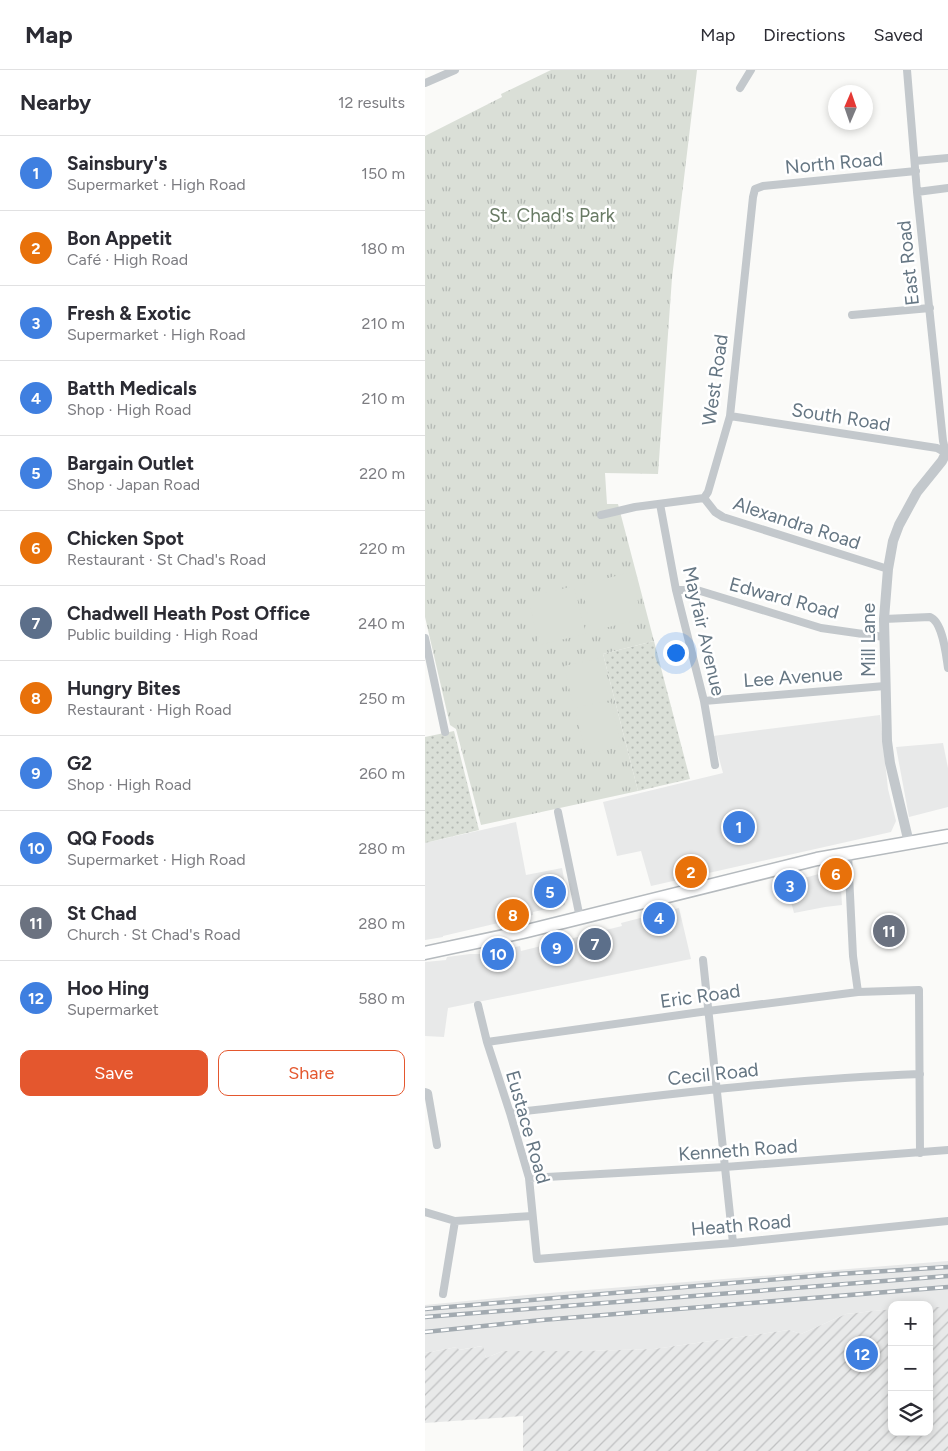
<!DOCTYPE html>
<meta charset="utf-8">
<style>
:root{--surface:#fff;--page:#f7f7f7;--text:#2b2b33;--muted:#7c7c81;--line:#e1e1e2;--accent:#e4572e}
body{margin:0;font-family:Figtree,sans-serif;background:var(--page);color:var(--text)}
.controls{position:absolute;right:15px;bottom:15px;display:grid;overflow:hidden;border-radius:10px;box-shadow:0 2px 8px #0003}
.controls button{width:45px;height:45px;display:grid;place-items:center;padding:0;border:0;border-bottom:1px solid var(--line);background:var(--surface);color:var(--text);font:25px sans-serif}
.compass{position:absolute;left:403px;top:15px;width:45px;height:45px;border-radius:50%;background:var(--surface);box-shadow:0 2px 8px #0003;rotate:2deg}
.you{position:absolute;left:250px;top:582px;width:18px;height:18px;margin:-12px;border:4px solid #fff;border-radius:50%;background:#1a73e8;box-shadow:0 0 0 8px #1a73e833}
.badge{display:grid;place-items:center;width:32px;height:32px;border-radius:50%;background:var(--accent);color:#fff;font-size:16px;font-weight:700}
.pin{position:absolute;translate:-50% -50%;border:2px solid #fff;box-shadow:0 1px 5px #0006}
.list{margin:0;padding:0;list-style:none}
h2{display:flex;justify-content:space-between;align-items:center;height:65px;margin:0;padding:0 20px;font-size:21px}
h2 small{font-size:16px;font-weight:400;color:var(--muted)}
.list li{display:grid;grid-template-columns:32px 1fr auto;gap:15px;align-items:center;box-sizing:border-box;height:75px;padding:0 20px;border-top:1px solid var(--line)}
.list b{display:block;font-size:19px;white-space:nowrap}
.list p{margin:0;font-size:16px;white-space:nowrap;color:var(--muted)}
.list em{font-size:16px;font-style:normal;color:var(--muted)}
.actions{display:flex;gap:10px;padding:15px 20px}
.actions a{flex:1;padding:11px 0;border:1px solid var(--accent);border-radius:10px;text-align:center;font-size:18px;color:var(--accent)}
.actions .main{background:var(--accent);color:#fff}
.icon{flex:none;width:28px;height:28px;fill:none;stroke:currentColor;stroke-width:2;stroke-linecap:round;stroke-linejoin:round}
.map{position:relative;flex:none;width:523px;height:1381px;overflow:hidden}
header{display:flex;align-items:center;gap:30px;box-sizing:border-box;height:70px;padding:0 25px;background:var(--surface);border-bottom:1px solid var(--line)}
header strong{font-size:24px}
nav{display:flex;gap:28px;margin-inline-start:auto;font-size:18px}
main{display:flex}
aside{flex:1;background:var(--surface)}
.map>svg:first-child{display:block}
</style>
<header>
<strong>Map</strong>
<nav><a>Map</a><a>Directions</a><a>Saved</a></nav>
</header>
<main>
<aside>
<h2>Nearby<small>12 results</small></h2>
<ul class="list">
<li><span class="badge" style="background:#3f7fe0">1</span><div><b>Sainsbury's</b><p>Supermarket · High Road</p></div><em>150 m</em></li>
<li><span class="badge" style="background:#e8710a">2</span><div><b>Bon Appetit</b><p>Café · High Road</p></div><em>180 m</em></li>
<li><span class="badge" style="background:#3f7fe0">3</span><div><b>Fresh &amp; Exotic</b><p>Supermarket · High Road</p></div><em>210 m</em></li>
<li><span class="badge" style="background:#3f7fe0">4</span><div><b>Batth Medicals</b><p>Shop · High Road</p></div><em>210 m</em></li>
<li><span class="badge" style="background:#3f7fe0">5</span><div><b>Bargain Outlet</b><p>Shop · Japan Road</p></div><em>220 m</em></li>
<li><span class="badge" style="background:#e8710a">6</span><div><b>Chicken Spot</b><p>Restaurant · St Chad's Road</p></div><em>220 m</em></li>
<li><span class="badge" style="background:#5c6f8a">7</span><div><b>Chadwell Heath Post Office</b><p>Public building · High Road</p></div><em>240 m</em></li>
<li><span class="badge" style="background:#e8710a">8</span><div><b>Hungry Bites</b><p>Restaurant · High Road</p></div><em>250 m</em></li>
<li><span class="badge" style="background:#3f7fe0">9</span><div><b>G2</b><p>Shop · High Road</p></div><em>260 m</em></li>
<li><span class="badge" style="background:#3f7fe0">10</span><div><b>QQ Foods</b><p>Supermarket · High Road</p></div><em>280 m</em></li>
<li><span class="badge" style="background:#6b7280">11</span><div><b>St Chad</b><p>Church · St Chad's Road</p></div><em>280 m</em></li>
<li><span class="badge" style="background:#3f7fe0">12</span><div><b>Hoo Hing</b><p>Supermarket</p></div><em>580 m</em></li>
</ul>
<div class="actions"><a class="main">Save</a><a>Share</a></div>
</aside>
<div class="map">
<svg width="523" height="1381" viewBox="0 0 523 1381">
<defs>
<pattern id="industrial-furrows" width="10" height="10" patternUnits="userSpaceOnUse" patternTransform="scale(1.25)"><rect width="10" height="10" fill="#e8e9e9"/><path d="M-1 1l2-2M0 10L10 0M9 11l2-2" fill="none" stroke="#c0c1c2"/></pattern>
<pattern id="grass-tufts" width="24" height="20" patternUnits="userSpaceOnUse" patternTransform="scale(1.25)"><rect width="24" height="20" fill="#dadfd7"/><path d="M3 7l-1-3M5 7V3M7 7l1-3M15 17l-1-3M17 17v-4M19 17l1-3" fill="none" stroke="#b4b9b4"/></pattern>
<pattern id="garden-dots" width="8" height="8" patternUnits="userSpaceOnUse" patternTransform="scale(1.25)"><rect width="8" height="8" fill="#dadfd7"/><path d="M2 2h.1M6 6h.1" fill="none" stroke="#b4b9b4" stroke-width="1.8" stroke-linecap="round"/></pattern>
</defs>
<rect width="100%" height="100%" fill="#fafaf8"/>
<path fill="#e8e9e9" d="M 455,645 L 463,719 L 471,751 L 466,762 L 226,816 L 216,781 L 192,786 L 178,732 L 298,703 L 288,666 Z
M 518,673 L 523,698 L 523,737 L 484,747 L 471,677 Z
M 91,752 L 101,805 L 137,798 L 143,830 L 140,830 L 140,835 L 108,842 L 108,845 L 18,866 L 18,867 L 0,870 L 0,773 Z
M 412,799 L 415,801 L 417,835 L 400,837 L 369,843 L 361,813 Z
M 254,838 L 266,889 L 23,938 L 19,967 L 0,966 L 0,892 L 21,890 L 22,887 L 45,884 L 57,884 L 95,876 L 96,881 L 197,856 L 196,853 Z
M 523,1191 L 523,1237 L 504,1237 L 504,1235 L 467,1235 L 467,1239 L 421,1244 L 376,1264 L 364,1260 L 229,1279 L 161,1281 L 78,1281 L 61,1288 L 57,1276 L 33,1280 L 32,1277 L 0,1283 L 0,1235 L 112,1224 Z"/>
<path fill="url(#industrial-furrows)" d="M 504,1237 L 523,1237 L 523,1381 L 98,1381 L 98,1346 L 0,1353 L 0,1283 L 32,1277 L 34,1280 L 58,1276 L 61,1288 L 78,1281 L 161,1281 L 229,1279 L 364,1260 L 376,1264 L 421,1244 L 467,1239 L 467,1362 L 504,1362 Z"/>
<path fill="url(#grass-tufts)" d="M 126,0 L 272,0 L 247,208 L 233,404 L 180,403 L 182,434 L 193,434 L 229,571 L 178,584 L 213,721 L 56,755 L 31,659 L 25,655 L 0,547 L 0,66 L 77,27 L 76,24 Z"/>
<path fill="url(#garden-dots)" d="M 229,571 L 265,709 L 213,721 L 178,584 Z
M 29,661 L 54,760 L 0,773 L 0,667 Z"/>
<path fill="#dadfd7" d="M 206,502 L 217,549 L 167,561 L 156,515 Z
M 149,516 L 161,564 L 114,575 L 103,527 Z
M 176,588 L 186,630 L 149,638 L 139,596 Z
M 186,632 L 197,676 L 161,685 L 150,641 Z"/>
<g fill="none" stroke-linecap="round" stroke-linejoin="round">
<defs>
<path id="primary" d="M 0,883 L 98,862 L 392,789 L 523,766"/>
</defs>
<use href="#primary" stroke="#b5babe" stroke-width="15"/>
<path stroke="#c3c8cc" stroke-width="8" d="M 482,0 L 492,122 L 511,303 L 518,371 L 521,383
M 0,13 L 30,0
M 315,18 L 326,0
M 490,91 L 523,88
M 492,122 L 523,118
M 427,245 L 505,238
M 305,346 L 512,378 L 521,383
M 279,428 L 290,442 L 298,447 L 463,499
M 235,434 L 251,520 L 279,631 L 290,695
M 176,445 L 210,437 L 279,428 L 283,422 L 305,346 L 328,127 L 330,119 L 338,116 L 491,101
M 251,520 L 272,520 L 396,558 L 459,567
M 459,549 L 505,547 C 518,552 521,585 523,598
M 0,568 L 20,662
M 279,631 L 460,616
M 133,742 L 155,848
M 423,784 L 428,886 L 433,922
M 278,890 L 308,1173
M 53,935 L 62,972 L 85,1043 L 104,1108 L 112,1189 L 308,1173 L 523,1151
M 62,972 L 283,941 L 433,922 L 494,920 L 495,1083
M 0,1022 L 3,1023 L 12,1075
M 85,1043 C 221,1027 358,1009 495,1004
M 104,1108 L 300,1097 L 523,1080
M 0,1142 L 30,1151 L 107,1146
M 18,1224 L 30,1151"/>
<path stroke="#c3c8cc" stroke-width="10" d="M 484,773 L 465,693 L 462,671 L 459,549 L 463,499 L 468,471 L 474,455 L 492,422 L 517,391 L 521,383 L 523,382"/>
<use href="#primary" stroke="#fff" stroke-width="12"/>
<defs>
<path id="rail" d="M 0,1239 L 414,1204 L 523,1197
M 0,1247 L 523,1206
M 0,1262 L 117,1250 L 523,1217"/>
</defs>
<use href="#rail" stroke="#a2aab0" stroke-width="4.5"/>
<use href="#rail" stroke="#fff" stroke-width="2.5" stroke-dasharray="8" stroke-linecap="butt"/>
</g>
<g text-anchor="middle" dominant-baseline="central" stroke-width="5" stroke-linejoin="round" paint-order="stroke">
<g font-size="19" fill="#657683" stroke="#fff">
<text transform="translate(409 93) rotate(-5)">North Road</text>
<text transform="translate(483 193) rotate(-96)">East Road</text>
<text transform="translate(290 310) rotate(-82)">West Road</text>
<text transform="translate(416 347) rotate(9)">South Road</text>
<text transform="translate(372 453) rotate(18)">Alexandra Road</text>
<text transform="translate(359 528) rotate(15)">Edward Road</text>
<text transform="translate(279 561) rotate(77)">Mayfair Avenue</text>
<text transform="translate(443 570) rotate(-90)">Mill Lane</text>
<text transform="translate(368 607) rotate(-4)">Lee Avenue</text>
<text transform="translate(275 926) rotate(-8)">Eric Road</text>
<text transform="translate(288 1004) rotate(-6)">Cecil Road</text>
<text transform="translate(103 1057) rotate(74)">Eustace Road</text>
<text transform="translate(313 1080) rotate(-4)">Kenneth Road</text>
<text transform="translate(316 1155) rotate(-5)">Heath Road</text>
</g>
<g font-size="19" fill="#687a64" stroke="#fff">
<text x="127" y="145">St. Chad's Park</text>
</g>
</g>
</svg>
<div class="controls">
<button>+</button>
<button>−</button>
<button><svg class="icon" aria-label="layers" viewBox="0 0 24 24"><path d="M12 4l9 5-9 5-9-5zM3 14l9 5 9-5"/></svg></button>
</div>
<svg class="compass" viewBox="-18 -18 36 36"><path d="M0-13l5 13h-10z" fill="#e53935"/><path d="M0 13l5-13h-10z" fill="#7c7c81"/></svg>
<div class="you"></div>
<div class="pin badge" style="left:314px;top:757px;background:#3f7fe0">1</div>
<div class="pin badge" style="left:266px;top:802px;background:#e8710a">2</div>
<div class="pin badge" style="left:365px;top:816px;background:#3f7fe0">3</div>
<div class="pin badge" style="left:234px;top:848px;background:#3f7fe0">4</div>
<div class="pin badge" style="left:125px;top:822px;background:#3f7fe0">5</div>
<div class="pin badge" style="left:411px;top:804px;background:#e8710a">6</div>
<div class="pin badge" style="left:170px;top:874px;background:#5c6f8a">7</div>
<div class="pin badge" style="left:88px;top:845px;background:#e8710a">8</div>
<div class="pin badge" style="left:132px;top:878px;background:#3f7fe0">9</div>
<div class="pin badge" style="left:73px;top:884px;background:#3f7fe0">10</div>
<div class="pin badge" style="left:464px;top:861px;background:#6b7280">11</div>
<div class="pin badge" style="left:437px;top:1284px;background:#3f7fe0">12</div>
</div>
</main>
